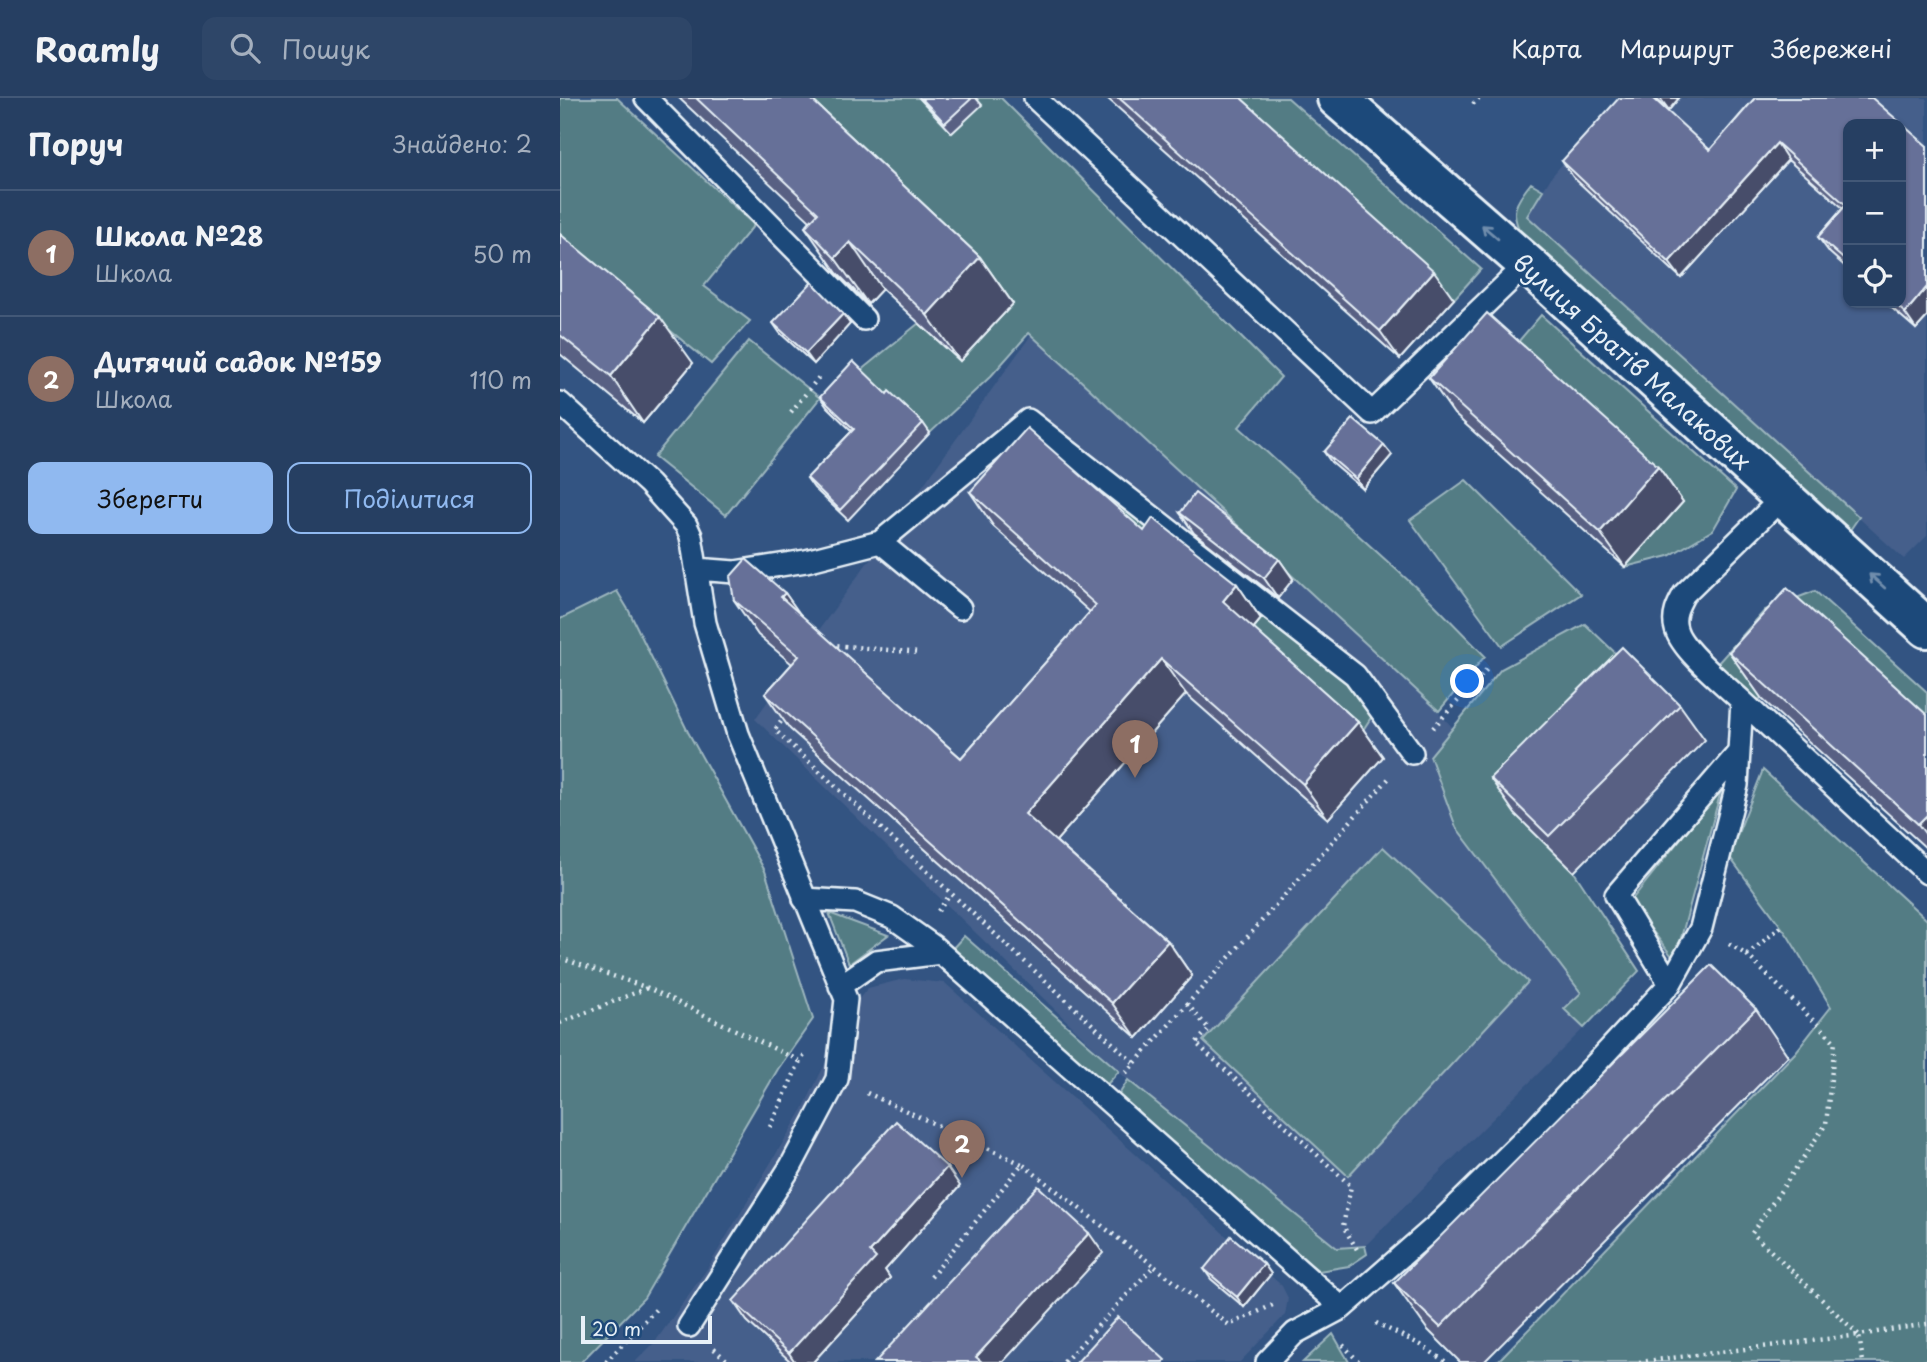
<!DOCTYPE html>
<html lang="uk">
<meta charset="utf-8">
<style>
:root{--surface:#263f62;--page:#2e4668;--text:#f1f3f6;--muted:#a4afbe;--line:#425877;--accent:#90b9f0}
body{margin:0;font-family:"Playpen Sans",sans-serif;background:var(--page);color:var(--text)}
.controls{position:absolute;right:21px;top:21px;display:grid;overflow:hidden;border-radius:14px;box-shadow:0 2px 5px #0004}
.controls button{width:63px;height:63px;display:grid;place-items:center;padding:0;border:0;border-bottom:2px solid var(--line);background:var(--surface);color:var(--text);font:35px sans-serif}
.scale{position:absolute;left:21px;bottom:18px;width:131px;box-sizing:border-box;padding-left:7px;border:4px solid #e8f1f8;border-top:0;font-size:19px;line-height:24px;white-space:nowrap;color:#e8f1f8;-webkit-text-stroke:5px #1f4a7a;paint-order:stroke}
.you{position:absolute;left:908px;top:584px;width:24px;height:24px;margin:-18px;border:5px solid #fff;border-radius:50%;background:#1a73e8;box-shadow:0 0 0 10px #1a73e833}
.badge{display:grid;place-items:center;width:46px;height:46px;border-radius:50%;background:var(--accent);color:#fff;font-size:23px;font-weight:700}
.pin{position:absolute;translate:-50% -58px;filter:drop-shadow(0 2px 4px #0008)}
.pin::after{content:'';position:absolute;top:37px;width:24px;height:21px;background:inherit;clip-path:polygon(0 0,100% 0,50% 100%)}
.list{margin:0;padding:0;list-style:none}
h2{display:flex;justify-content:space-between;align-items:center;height:91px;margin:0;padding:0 28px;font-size:30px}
h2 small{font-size:23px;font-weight:400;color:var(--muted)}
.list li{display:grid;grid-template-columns:46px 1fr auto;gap:21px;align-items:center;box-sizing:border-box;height:126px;padding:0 28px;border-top:2px solid var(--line)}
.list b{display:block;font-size:26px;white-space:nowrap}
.list p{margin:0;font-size:23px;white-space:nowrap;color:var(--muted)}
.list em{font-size:23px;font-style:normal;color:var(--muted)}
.actions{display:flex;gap:14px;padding:21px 28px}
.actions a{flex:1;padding:16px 0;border:2px solid var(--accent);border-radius:14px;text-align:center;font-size:24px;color:var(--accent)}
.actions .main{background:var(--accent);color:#111}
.icon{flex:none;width:38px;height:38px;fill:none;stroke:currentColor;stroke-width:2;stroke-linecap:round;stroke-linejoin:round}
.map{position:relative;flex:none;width:1367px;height:1264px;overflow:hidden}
header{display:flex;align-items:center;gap:42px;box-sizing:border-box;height:98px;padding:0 35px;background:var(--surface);border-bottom:2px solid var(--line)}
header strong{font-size:33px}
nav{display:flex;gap:38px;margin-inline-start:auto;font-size:24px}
.search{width:490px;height:63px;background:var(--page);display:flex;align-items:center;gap:18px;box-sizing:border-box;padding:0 24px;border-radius:14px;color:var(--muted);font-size:26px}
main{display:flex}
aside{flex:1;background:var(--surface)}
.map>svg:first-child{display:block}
</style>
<header>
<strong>Roamly</strong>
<div class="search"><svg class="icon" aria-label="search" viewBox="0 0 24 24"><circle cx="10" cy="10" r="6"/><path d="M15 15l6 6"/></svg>Пошук</div>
<nav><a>Карта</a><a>Маршрут</a><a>Збережені</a></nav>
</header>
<main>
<aside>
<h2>Поруч<small>Знайдено: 2</small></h2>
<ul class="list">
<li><span class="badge" style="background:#8d6e63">1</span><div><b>Школа №28</b><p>Школа</p></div><em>50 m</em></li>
<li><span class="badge" style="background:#8d6e63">2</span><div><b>Дитячий садок №159</b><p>Школа</p></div><em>110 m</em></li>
</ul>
<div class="actions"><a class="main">Зберегти</a><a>Поділитися</a></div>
</aside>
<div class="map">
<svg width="1367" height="1264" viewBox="0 0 1367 1264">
<rect width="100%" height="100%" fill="#335482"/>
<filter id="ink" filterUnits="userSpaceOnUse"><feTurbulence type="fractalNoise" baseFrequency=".0143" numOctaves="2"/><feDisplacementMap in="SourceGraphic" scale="14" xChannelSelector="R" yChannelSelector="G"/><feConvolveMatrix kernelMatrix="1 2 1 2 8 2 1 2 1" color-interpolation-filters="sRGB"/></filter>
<g filter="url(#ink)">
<path fill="#455f8b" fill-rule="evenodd" d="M 1059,0 L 1367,0 L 1367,438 L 1344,461 L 967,118 L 992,78 ZM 1288,26 L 1341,26 L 1341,205 L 1288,205 Z
M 497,201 L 893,630 L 896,729 L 1022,895 L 1004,911 L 1024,930 L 805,1148 L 777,1150 L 578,992 L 195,621 Z
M 344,881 L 385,885 L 722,1188 L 728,1200 L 725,1217 L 680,1264 L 75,1264 L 95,1244 L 147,1171 L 243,1011 L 268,960 L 272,935 L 284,918 L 308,890 Z"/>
<path fill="#527c84" stroke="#9db6be" stroke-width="2" d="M 0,0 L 57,0 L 194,127 L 144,188 L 190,223 L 151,266 L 0,142 Z
M 233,0 L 441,0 L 721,279 L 679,329 L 871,503 L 925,558 L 879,613 L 469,235 L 431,278 L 370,335 L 300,273 L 359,225 L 400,263 Z
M 669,0 L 728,0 L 921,171 L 894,201 Z
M 971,85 L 983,92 L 967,118 L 1299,419 L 1288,435 L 962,137 C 949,114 955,105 971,85 Z
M 981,217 L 1176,392 L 1153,432 L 1109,458 L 1065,469 L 1123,404 L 952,251 Z
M 189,243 L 260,300 L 166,417 L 94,359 Z
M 505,359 L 780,577 L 812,618 L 801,635 L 498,366 Z
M 906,382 L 1021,496 L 942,548 L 850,422 Z
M 57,493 L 69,513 L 128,634 L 205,773 L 253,921 L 218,971 L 84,1200 L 21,1264 L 0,1264 L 0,521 Z
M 1255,493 L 1367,594 L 1367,634 L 1260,537 L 1202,601 L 1182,603 L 1150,574 L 1205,512 Z
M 1025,526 L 1087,585 L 1014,774 L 1079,873 L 1024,930 L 1004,911 L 1021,895 L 896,729 L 870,658 L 941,571 Z
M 1203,672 L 1367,822 L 1367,1262 L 1357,1264 L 932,1264 L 939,1262 L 1235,955 L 1271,909 L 1228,838 L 1169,758 Z
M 1162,689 L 1115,862 L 1070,804 Z
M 823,749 L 968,884 L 788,1078 L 643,943 Z
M 269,815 L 328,837 L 289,866 Z
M 404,838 L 559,973 L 543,991 L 391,852 Z
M 568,982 L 777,1150 L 805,1148 L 807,1156 L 789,1168 L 759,1173 L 689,1120 L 555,1003 Z
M 773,1236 L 789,1264 L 743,1264 Z"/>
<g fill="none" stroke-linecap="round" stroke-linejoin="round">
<defs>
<path id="service" d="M 86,0 L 304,221
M 475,0 L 812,315 L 967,166
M 0,305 L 89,386 L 126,427 L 131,438 L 145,525 L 178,636 L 286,901 L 277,981 L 231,1068 L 129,1228
M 320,444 L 468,322 L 795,577 L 852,655
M 136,471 L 175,474 L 246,463 L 320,444 L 400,510
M 1182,603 L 1367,775
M 244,801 L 295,804 L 332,819 L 373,848 L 782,1210
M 1110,886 L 1056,797 L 1179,654
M 280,888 L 316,863 L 381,855
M 707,1264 L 735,1235 L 782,1210 L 877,1127 L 974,1032 L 1110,886 L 1141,830 L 1177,687 L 1182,603 C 1165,587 1121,552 1116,531 C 1112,518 1118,507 1124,496 L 1223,399"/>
<path id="minor" d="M 777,0 L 967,166 L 1367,530"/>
</defs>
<use href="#service" stroke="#e8f1f8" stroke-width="26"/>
<use href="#minor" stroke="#e8f1f8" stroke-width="44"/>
<path stroke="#e8f1f8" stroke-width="4.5" stroke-dasharray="2 5" stroke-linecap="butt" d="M 913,6 L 919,0
M 231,314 L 259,279
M 272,550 L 274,547 L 360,555
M 225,618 L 215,632 L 574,965
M 873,630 L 929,569
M 378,813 L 390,797
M 1169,846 L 1187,857 L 1275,944 L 1266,1026 L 1192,1135 L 1299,1237 L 1367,1226
M 1187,857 L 1223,827
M 0,860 L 88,890 L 240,963
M 627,906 L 649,931 L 636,945 L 791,1088 L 783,1128 L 798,1153
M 0,925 L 87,890
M 566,975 L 830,679
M 307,995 L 462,1066
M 210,1029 L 240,963 L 246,955
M 371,1179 L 462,1066 L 594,1168
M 816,1225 L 861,1247 L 886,1264
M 783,1247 L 799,1264
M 154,1251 L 169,1264
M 46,1264 L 98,1209
M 504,1264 L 594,1168 L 669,1227 L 715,1206
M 1079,1264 L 1299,1237 L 1303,1264"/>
<use href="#service" stroke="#1f4a7a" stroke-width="21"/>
<use href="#minor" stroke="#1f4a7a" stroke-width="38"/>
</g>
<path fill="#586083" stroke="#e8f1f8" stroke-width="2" d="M 119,0 L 250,0 L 420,159 L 453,206 L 400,263 L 322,191 L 308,206 L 277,175 L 245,129 L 250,123 Z
M 359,0 L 416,0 L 422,7 L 392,35 Z
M 547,0 L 681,0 L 894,201 L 840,261 Z
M 1095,0 L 1119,0 L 1109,12 Z
M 1195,0 L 1367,48 L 1367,219 L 1356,231 L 1326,205 L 1341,205 L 1288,26 L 1288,171 L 1270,155 L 1258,139 L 1283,110 L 1228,62 L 1121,180 L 1013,79 L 1002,63 L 1150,52 Z
M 0,136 L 133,265 L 83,325 L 0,256 Z
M 283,216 L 290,226 L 254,266 L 220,235 L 213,225 Z
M 869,280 L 1098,368 L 1123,404 L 1065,469 L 894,316 Z
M 327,296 L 363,325 L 370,335 L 288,422 L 254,390 L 247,380 L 292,333 L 267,309 L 260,299 Z
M 824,347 L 832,357 L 803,391 L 771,364 L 764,354 Z
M 410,394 L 584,433 L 677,486 L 701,521 L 693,531 L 798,624 L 823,659 L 768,721 L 626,596 L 496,743 L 608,843 L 632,878 L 577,940 L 230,631 L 205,596 L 232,566 L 198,537 L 174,502 L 225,495 L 240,517 L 401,660 L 530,514 L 434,429 Z
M 620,415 L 719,461 L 733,481 L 718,500 L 634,435 Z
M 1169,554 L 1367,617 L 1367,751 L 1202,601 Z
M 1120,607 L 1145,642 L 1014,774 L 955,716 L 930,680 Z
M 1196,911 L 1228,958 L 924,1264 L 900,1264 L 867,1231 L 834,1185 Z
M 400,1088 L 325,1172 L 330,1180 L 253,1264 L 231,1264 L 187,1223 L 173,1203 Z
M 704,1166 L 711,1176 L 684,1209 L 651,1181 L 644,1171 Z"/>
<path fill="#474e6a" stroke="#e8f1f8" stroke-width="2" d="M 1100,0 L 1119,0 L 1109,12 Z
M 1217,45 L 1228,62 L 1121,180 L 1109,164 Z
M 290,144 L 322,191 L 308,206 L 275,160 Z
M 420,159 L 453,206 L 400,263 L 367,217 Z
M 874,173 L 894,201 L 840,261 L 820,233 Z
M 1367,189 L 1367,219 L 1356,231 L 1345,215 Z
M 283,216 L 290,226 L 254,266 L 246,255 Z
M 100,219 L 133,265 L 83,325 L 51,278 Z
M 824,347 L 832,357 L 803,391 L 796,381 Z
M 1098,368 L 1123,404 L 1065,469 L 1040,434 Z
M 719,461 L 733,481 L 718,500 L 704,480 Z
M 677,486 L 701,521 L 687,538 L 663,503 Z
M 225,495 L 250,530 L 221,499 Z
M 601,561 L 626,596 L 489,751 L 465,716 Z
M 798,624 L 823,659 L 768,721 L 743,686 Z
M 1367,717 L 1367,738 L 1358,726 Z
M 608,843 L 632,878 L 577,940 L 552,905 Z
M 387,1069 L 400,1088 L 325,1172 L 330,1180 L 253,1264 L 235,1264 L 229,1255 L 310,1154 Z
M 529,1135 L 543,1155 L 443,1264 L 420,1264 L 416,1259 Z
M 704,1166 L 711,1176 L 684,1209 L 677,1199 Z"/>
<path fill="#667098" stroke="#e8f1f8" stroke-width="2" d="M 136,0 L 250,0 L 420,159 L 367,217 L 290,144 L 275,160 L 245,129 L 258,115 Z
M 361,0 L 412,0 L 385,25 Z
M 559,0 L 681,0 L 874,173 L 820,233 Z
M 1059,0 L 1093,0 L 1150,52 L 1195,0 L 1312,0 L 1367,48 L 1367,189 L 1345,215 L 1334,205 L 1341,205 L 1341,26 L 1288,26 L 1288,165 L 1258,139 L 1286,107 L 1217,45 L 1109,164 L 1002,63 Z
M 0,136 L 100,219 L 51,278 L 0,237 Z
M 252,184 L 283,216 L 246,255 L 213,225 Z
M 927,215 L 1098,368 L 1040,434 L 869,280 Z
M 293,263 L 327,296 L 329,293 L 363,325 L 280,412 L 247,380 L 294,331 L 260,299 Z
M 793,321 L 824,347 L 796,381 L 764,354 Z
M 467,330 L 584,433 L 593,420 L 677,486 L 663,503 L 798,624 L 743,686 L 601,561 L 465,716 L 608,843 L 552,905 L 205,596 L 239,558 L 174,502 L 170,479 L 186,461 L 225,495 L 221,499 L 401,660 L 536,507 L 410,394 Z
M 635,395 L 719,461 L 704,480 L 620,415 Z
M 1227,490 L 1367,617 L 1367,717 L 1358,726 L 1169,554 Z
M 1062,549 L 1120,607 L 989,738 L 930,680 Z
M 1151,867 L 1196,911 L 880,1229 L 834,1185 Z
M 336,1023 L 387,1069 L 310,1154 L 316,1160 L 229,1255 L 173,1203 Z
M 478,1088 L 529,1135 L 416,1259 L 422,1264 L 315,1264 Z
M 671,1138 L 704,1166 L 677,1199 L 644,1171 Z
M 558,1219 L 605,1262 L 603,1264 L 517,1264 Z"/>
<defs><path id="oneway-shaft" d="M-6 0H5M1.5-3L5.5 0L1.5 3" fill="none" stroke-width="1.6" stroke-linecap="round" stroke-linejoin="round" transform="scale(1.75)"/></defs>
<g stroke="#6f8dac">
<use href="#oneway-shaft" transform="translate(930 134) rotate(-139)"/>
<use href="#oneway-shaft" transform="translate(1317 483) rotate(-138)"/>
</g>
</g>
<g text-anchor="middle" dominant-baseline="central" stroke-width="5" stroke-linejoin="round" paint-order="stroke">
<g font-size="24" fill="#e8f1f8" stroke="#1f4a7a">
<text transform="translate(1073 263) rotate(42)">вулиця Братів Малакових</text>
</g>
</g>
</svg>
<div class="controls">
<button>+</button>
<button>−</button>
<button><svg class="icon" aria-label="locate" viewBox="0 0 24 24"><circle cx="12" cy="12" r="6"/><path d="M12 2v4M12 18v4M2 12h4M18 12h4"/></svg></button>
</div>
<div class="scale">20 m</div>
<div class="you"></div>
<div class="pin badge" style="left:575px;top:680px;background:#8d6e63">1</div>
<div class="pin badge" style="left:402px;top:1080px;background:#8d6e63">2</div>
</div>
</main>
